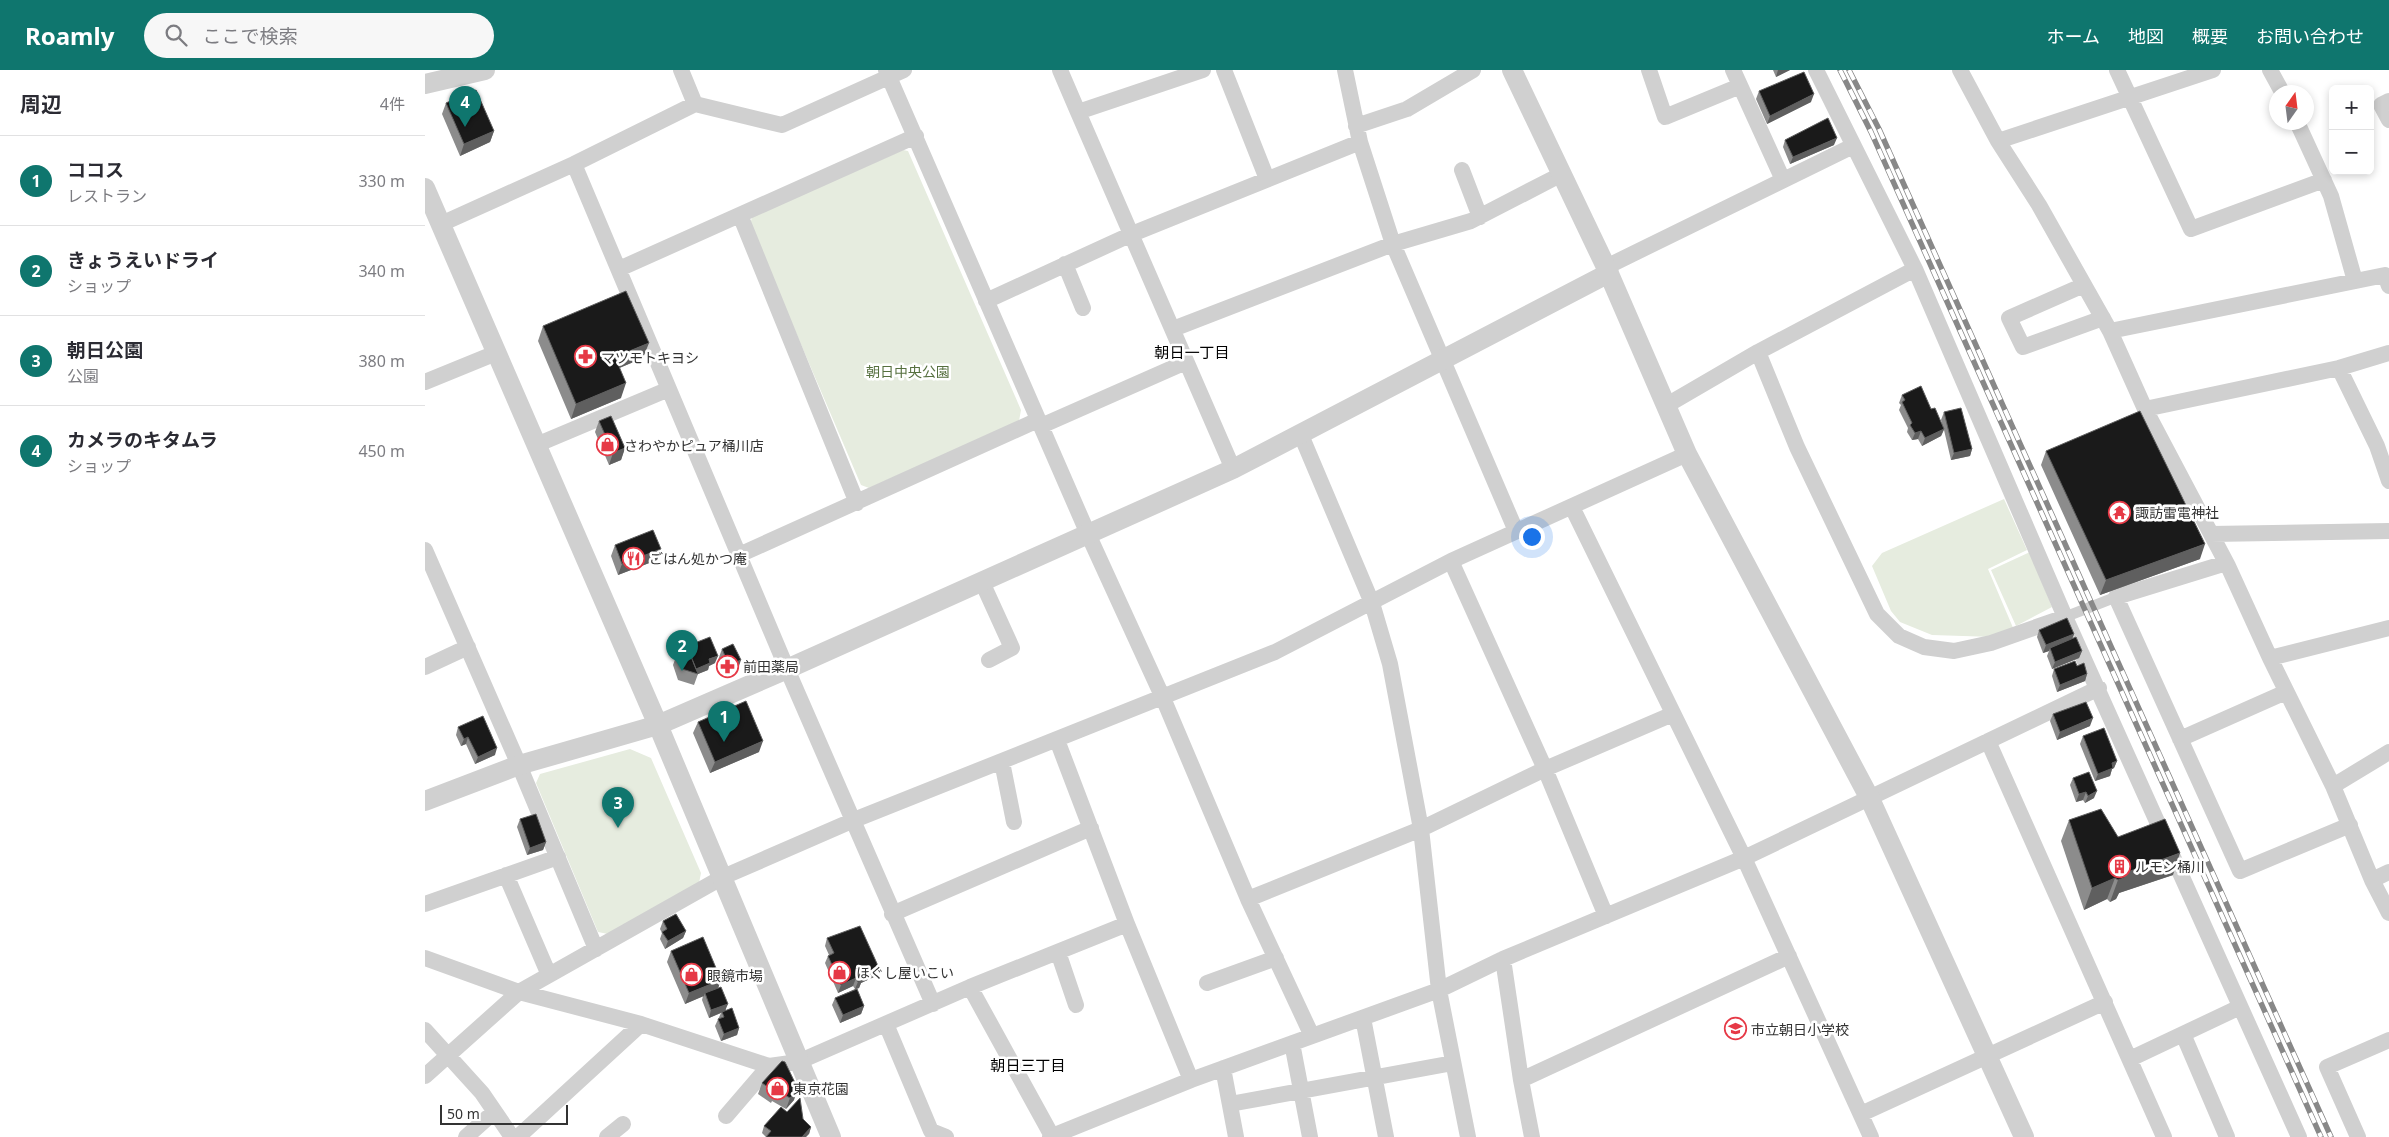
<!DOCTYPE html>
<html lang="ja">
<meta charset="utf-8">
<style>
:root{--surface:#fff;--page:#f7f7f7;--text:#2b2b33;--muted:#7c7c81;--line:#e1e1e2;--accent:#0f766e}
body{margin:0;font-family:"Noto Sans","Noto Sans JP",sans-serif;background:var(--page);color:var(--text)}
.controls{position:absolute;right:15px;top:15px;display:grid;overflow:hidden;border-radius:8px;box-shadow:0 2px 8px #0003}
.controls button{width:45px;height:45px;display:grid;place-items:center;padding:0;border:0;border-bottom:1px solid var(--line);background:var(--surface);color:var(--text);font:25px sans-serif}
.compass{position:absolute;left:1844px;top:15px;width:45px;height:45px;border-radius:50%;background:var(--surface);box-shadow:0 2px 8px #0003;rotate:14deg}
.scale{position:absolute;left:15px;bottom:12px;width:128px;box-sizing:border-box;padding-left:5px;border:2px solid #333;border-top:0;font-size:14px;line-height:18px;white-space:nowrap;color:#333;-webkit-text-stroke:4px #fff;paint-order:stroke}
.you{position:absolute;left:1106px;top:466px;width:18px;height:18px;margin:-12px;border:4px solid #fff;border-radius:50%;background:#1a73e8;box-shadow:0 0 0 8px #1a73e833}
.badge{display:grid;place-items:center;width:32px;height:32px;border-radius:50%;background:var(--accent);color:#fff;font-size:16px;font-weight:700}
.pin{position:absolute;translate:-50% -41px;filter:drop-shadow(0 1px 2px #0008)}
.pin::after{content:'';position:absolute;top:26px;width:18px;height:15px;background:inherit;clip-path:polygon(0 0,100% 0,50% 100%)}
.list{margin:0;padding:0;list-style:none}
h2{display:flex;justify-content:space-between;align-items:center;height:65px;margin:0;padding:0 20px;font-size:21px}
h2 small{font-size:16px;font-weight:400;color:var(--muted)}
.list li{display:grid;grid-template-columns:32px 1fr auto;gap:15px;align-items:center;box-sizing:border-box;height:90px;padding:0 20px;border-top:1px solid var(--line)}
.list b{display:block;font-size:19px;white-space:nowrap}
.list p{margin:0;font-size:16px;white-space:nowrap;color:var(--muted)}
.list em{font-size:16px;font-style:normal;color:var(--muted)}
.icon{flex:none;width:28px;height:28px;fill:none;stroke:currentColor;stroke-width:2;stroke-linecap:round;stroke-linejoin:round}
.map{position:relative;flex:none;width:1964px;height:1067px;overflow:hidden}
header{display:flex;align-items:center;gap:30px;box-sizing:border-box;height:70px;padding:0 25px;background:var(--accent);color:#fff}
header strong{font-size:24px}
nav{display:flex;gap:28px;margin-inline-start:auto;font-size:18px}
.search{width:350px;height:45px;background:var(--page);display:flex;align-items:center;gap:12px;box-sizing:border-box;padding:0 18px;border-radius:28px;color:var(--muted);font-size:19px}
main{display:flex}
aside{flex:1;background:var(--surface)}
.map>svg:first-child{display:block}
</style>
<header>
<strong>Roamly</strong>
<div class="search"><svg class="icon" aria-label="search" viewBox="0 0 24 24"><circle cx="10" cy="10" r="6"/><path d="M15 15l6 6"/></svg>ここで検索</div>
<nav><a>ホーム</a><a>地図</a><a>概要</a><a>お問い合わせ</a></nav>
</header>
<main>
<aside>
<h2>周辺<small>4件</small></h2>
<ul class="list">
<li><span class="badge">1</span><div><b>ココス</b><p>レストラン</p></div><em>330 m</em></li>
<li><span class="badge">2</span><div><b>きょうえいドライ</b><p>ショップ</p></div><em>340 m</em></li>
<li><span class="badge">3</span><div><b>朝日公園</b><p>公園</p></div><em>380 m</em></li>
<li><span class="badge">4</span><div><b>カメラのキタムラ</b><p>ショップ</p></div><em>450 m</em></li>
</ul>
</aside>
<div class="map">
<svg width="1964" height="1067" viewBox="0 0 1964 1067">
<rect width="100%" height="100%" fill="#fff"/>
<path fill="#e6ecdf" d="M 478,80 L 483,81 L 596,340 L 594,351 L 444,418 L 436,415 L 325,155 L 327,147 Z
M 1579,429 L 1602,480 L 1563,499 L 1589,560 L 1569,567 L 1507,565 L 1475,552 L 1466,541 L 1447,496 L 1457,483 Z
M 1605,482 L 1627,537 L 1591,556 L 1566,500 Z
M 205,679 L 226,688 L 276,803 L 274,813 L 183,864 L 173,862 L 111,713 L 115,704 Z"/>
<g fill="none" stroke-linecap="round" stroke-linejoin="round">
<path stroke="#d0d0d0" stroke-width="11" d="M 1640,547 L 1691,527"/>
<path stroke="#d0d0d0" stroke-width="16" d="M 461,0 L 663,464 L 738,628 L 823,829 L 887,966
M 635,0 L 653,42 L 778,0
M 799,0 L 842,109
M 920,0 L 935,72 L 968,174 L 1091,461
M 1224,0 L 1240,47 L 1315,16
M 1308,0 L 1358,110
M 1391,0 L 1490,199 L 1640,547 L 1874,1067
M 1535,0 L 1573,71 L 1614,135 L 1685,261 L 1720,339 L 1803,496 L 1845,588 L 1908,716 L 1947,810 L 1964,843
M 1692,0 L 1766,159 L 1899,110
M 1845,0 L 1857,22
M 1964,31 L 1956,35 L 1964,50
M 270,34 L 357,55 L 479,0
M 653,42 L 808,399
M 1872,52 L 1906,126 L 1930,211
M 931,56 L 982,39 L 1048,0
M 1573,71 L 1788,0
M 149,94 L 362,599 L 508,934
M 1037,100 L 1055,147
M 315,145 L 432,433
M 16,154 L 149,94 L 270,34 L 256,0
M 640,194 L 658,238
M 1181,197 L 1428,76
M 194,199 L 491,66
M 1659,215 L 1584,248 L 1598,277 L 1678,248
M 561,231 L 707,164 L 935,72
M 748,259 L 968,174 L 1046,151 L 1137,104
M 1685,261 L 1960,205 L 1964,216
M 1333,282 L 1372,377 L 1452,544 L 1474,566 L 1499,577 L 1529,581 L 1566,573 L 1640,547
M 1914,298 L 1952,376 L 1964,411
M 0,312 L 71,283
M 1242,335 L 1333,282 L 1490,199
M 1720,339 L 1914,298 L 1964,283
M 616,356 L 761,292
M 876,365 L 947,533 L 965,594 L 996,759 L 1014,920 L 1043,1067
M 111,375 L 244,319
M 1147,437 L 1319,788 L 1446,1067
M 1786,464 L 1964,461
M 0,480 L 94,695 L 171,879
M 314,485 L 613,350
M 1026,491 L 1120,699 L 1181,846
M 1801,493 L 1691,527 L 1815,801 L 1925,755
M 557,512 L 587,578 L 564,590
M 1845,588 L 1964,558
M 0,597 L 43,577
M 1755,669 L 1861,622
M 632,670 L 702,854 L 766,1010
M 1563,671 L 1739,1067
M 577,692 L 589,752
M 1908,716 L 1964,682
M 81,805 L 124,905
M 1947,810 L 1964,802
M 823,829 L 996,759 L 1120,699 L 1248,644
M 0,834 L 133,787
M 467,844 L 666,758
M 633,882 L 651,935
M 0,888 L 94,922 L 216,954 L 344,996 L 373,992 L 545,917 L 702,854
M 1078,889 L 1096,1010 L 1107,1067
M 782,913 L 851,888
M 545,917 L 627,1066
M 938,948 L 961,1067
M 461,954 L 506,1061 L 521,1067
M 0,960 L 57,1023 L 87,1067
M 1758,964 L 1802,1067
M 867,973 L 885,1067
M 1705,989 L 1815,937
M 798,998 L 811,1067
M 0,1006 L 94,922 L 298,807 L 429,750 L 850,582 L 1026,491 L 1262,384
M 1096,1010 L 1364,886
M 805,1034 L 1028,993
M 1436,1044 L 1680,932
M 301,1046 L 344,996
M 41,1067 L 69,1042
M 93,1067 L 216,954
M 182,1067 L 198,1054
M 625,1067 L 766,1010 L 1014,920 L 1078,889 L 1319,788 L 1674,618
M 1933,1067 L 1902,997 L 1964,970"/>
<path stroke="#d0d0d0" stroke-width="20" d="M 1087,0 L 1181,197 L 1262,384 L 1445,729 L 1599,1067
M 0,14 L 60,0
M 0,118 L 233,655 L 406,1067
M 0,731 L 94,695 L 233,655 L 362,599 L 808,399 L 1184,203"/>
<defs>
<path id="rail" d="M 1415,0 L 1446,62 L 1896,1067
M 1424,0 L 1454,59 L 1906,1067"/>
</defs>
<use href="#rail" stroke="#888" stroke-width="5.5"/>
<use href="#rail" stroke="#fff" stroke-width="4" stroke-dasharray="11" stroke-linecap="butt"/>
</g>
<path fill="#8c8c8c" d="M 1348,0 L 1365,0 L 1351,7 Z
M 1334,21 L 1386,32 L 1342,54 L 1331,29 Z
M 21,33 L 69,61 L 65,72 L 35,86 L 17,44 Z
M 1360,70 L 1409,75 L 1365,94 L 1358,77 Z
M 118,256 L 218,288 L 194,298 L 196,328 L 146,349 L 113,271 Z
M 1477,325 L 1506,339 L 1517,354 L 1516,350 L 1519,342 L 1547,379 L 1545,386 L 1526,390 L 1519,360 L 1516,366 L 1497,376 L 1493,369 L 1487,370 L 1482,362 L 1483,358 L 1474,340 L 1476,335 L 1474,333 Z
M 174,351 L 200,378 L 196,390 L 184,395 L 170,362 Z
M 1621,381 L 1775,489 L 1675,525 L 1616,395 Z
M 190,475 L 236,479 L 232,490 L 193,505 L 186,486 Z
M 1614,560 L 1649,564 L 1647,569 L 1657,581 L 1654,588 L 1627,599 L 1622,586 L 1624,581 L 1618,583 L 1612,567 Z
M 262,576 L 290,593 L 284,596 L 283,600 L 273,604 L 269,615 L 253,610 L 248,595 L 252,584 L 260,580 Z
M 297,579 L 312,602 L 300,607 L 293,590 Z
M 1652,596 L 1662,604 L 1660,611 L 1632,622 L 1627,606 L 1629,599 Z
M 1628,644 L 1665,656 L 1632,670 L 1625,651 Z
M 273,652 L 334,682 L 285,703 L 268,663 Z
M 33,657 L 70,685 L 50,694 L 41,674 L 36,676 L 31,665 Z
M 1658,666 L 1692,691 L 1689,698 L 1687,699 L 1685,706 L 1670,711 L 1655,674 Z
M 1648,708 L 1669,728 L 1660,733 L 1658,730 L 1651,732 L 1645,715 Z
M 95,749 L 121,772 L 118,780 L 102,785 L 92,757 Z
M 1644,750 L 1693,767 L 1748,805 L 1694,823 L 1691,829 L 1685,832 L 1682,829 L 1659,840 L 1636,771 Z
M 238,851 L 261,861 L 258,868 L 240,879 L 235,869 L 237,863 L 235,859 Z
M 402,868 L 451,906 L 436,913 L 434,918 L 432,919 L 439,936 L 436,944 L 415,953 L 407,935 L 410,928 L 430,919 L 428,916 L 413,923 L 400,893 L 403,886 L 404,885 L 400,876 Z
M 246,881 L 296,910 L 293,918 L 301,940 L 314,958 L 312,965 L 296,971 L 290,956 L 296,943 L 284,948 L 277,930 L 278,926 L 260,934 L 242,892 Z
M 357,991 L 369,1030 L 361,1039 L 347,1031 L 346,1033 L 333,1024 L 337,1013 Z
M 362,1042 L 378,1049 L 386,1057 L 384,1064 L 341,1067 L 337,1063 L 339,1056 Z"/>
<path fill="#5f5f5f" d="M 1353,0 L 1365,0 L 1351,7 Z
M 1389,24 L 1386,32 L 1342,54 L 1345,46 Z
M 69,61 L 65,72 L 35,86 L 39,74 Z
M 1412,68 L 1409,75 L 1365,94 L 1368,87 Z
M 224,273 L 218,288 L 185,302 L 190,287 Z
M 201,313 L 196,328 L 146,349 L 151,334 Z
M 1519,359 L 1516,366 L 1497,376 L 1500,368 Z
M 1496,361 L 1493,369 L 1487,370 L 1490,363 Z
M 200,378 L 196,390 L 184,395 L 188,383 Z
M 1547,379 L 1545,386 L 1526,390 L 1529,383 Z
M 1780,474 L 1775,489 L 1675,525 L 1681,510 Z
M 236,479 L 232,490 L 193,505 L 197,494 Z
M 1649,564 L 1646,572 L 1625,578 L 1624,581 L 1618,583 L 1621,575 Z
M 1657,581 L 1654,588 L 1627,599 L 1630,592 Z
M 293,586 L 290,593 L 284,596 L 283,600 L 273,604 L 271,599 L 284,589 Z
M 316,590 L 312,602 L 300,607 L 304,595 Z
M 1662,604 L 1660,611 L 1632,622 L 1635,615 Z
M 1668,648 L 1665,656 L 1632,670 L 1635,662 Z
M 43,667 L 41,674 L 36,676 L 39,669 Z
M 338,671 L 334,682 L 285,703 L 290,692 Z
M 72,678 L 70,685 L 50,694 L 53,687 Z
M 1692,691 L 1689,698 L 1687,699 L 1685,706 L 1670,711 L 1673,704 L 1687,693 Z
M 1672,721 L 1669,728 L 1660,733 L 1663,726 Z
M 1661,722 L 1658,730 L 1651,732 L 1654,724 Z
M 121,772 L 118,780 L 102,785 L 105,778 Z
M 1755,783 L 1748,805 L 1694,823 L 1691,829 L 1685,832 L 1693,810 L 1700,803 Z
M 1690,808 L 1682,829 L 1659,840 L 1667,818 Z
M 261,861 L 258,868 L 240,879 L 243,871 Z
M 454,898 L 451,906 L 436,913 L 434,918 L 430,919 L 435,907 Z
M 431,908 L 428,916 L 413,923 L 416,915 Z
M 296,910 L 292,921 L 280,923 L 279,926 L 260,934 L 264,923 Z
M 303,934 L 300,941 L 284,948 L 286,940 Z
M 439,936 L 436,944 L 415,953 L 418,945 Z
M 314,958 L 312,965 L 296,971 L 299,964 Z
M 373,1019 L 369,1030 L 361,1039 L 365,1028 Z
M 386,1057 L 384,1064 L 381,1067 L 377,1067 Z"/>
<path fill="#1a1a1a" stroke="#5f5f5f" d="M 1379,2 L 1389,24 L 1345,46 L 1334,21 Z
M 51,20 L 69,61 L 39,74 L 21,33 Z
M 1403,48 L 1412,68 L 1368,87 L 1360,70 Z
M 201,221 L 224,273 L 190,287 L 201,313 L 151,334 L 118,256 Z
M 1496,316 L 1506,339 L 1510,338 L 1519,359 L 1500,368 L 1496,361 L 1490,363 L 1485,355 L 1487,353 L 1477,332 L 1480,330 L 1477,325 Z
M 1536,338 L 1547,379 L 1529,383 L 1519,342 Z
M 1715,341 L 1780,474 L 1681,510 L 1621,381 Z
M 186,346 L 200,378 L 188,383 L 174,351 Z
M 228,460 L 236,479 L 197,494 L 190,475 Z
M 1642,548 L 1649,564 L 1621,575 L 1614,560 Z
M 285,567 L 293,586 L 284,589 L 285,593 L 271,599 L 262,576 Z
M 1651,567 L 1657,581 L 1630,592 L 1625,578 Z
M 308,574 L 316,590 L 304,595 L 297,579 Z
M 263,579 L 273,604 L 257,599 L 252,584 Z
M 1650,591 L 1652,596 L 1659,593 L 1662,604 L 1635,615 L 1629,599 Z
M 321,631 L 338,671 L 290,692 L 273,652 Z
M 1661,632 L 1668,648 L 1635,662 L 1628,644 Z
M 58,646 L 72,678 L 53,687 L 43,667 L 39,669 L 33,657 Z
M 1679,658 L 1692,691 L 1687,693 L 1688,698 L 1673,704 L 1658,666 Z
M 1664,702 L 1672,721 L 1663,726 L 1661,722 L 1654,724 L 1648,708 Z
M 1676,739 L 1693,767 L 1740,749 L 1755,783 L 1700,803 L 1699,808 L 1693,810 L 1690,808 L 1667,818 L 1644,750 Z
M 111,744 L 121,772 L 105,778 L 95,749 Z
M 251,844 L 261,861 L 243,871 L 237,862 L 242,859 L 238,851 Z
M 435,856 L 454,898 L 435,907 L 437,910 L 433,912 L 431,908 L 416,915 L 403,886 L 409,883 L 402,868 Z
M 278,867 L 296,910 L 264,923 L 246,881 Z
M 296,917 L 303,934 L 286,940 L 280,923 Z
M 432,919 L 439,936 L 418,945 L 410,928 Z
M 307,938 L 314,958 L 299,964 L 293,949 L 299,947 L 297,942 Z
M 357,991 L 360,992 L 373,1019 L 365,1028 L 351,1020 L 350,1022 L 337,1013 Z
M 375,1028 L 378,1049 L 386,1057 L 377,1067 L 341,1067 L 346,1061 L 339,1056 L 356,1037 L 362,1042 Z"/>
<defs>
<symbol id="pharmacy-ring" viewBox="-11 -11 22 22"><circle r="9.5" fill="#fff" stroke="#e63946" stroke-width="1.5"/><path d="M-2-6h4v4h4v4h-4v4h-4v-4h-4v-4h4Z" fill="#e63946"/></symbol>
<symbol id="shop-ring" viewBox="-11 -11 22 22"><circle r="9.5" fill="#fff" stroke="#e63946" stroke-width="1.5"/><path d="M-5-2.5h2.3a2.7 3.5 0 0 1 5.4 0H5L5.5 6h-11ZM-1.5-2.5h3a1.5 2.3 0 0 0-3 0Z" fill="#e63946"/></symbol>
<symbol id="temple-ring" viewBox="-11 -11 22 22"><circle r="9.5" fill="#fff" stroke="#e63946" stroke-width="1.5"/><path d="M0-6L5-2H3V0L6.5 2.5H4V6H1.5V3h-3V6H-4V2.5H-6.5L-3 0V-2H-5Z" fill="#e63946"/></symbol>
<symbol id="restaurant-ring" viewBox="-11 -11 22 22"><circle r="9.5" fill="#fff" stroke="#e63946" stroke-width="1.5"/><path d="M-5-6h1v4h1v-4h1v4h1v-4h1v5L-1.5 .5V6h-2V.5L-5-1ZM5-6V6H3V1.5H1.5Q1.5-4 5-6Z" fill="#e63946"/></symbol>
<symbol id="building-ring" viewBox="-11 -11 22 22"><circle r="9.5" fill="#fff" stroke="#e63946" stroke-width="1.5"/><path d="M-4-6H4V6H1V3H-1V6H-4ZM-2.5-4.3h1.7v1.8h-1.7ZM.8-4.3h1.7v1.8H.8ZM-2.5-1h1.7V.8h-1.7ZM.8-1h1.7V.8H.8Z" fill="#e63946"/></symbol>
<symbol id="school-ring" viewBox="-11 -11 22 22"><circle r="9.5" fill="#fff" stroke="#e63946" stroke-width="1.5"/><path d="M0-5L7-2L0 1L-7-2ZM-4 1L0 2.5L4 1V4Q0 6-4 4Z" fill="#e63946"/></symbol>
</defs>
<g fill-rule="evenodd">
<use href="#pharmacy-ring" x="148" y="274" width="25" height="25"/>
<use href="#shop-ring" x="170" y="362" width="25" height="25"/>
<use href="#temple-ring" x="1682" y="430" width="25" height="25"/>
<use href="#restaurant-ring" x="196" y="476" width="25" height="25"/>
<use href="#pharmacy-ring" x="290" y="584" width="25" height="25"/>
<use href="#building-ring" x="1682" y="784" width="25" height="25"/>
<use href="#shop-ring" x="402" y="890" width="25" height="25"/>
<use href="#shop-ring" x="254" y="892" width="25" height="25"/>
<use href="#school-ring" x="1298" y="946" width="25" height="25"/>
<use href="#shop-ring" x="340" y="1006" width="25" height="25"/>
</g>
<g text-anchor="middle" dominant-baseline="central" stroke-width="5" stroke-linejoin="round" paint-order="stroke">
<g font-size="14" fill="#333" stroke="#fff" text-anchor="start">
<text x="176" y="287">マツモトキヨシ</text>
<text x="199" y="375">さわやかピュア桶川店</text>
<text x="1710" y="442">諏訪雷電神社</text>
<text x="224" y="488">ごはん処かつ庵</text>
<text x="318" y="596">前田薬局</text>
<text x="1710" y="796">ルモン桶川</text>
<text x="431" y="902">ほぐし屋いこい</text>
<text x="282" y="905">眼鏡市場</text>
<text x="1326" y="959">市立朝日小学校</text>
<text x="368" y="1018">東京花園</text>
</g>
<g font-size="14" fill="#56703f" stroke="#fff">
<text x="483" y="301">朝日中央公園</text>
</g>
<g font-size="15" fill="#000" stroke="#fff">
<text x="767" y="282">朝日一丁目</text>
<text x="603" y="995">朝日三丁目</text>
</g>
</g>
</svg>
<div class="controls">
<button>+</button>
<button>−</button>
</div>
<svg class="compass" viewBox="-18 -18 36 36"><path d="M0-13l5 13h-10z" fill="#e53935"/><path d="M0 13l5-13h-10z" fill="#7c7c81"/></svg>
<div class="scale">50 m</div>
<div class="you"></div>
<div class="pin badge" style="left:299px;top:672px">1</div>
<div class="pin badge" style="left:257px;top:601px">2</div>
<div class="pin badge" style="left:193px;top:758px">3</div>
<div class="pin badge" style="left:40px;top:57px">4</div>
</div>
</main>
